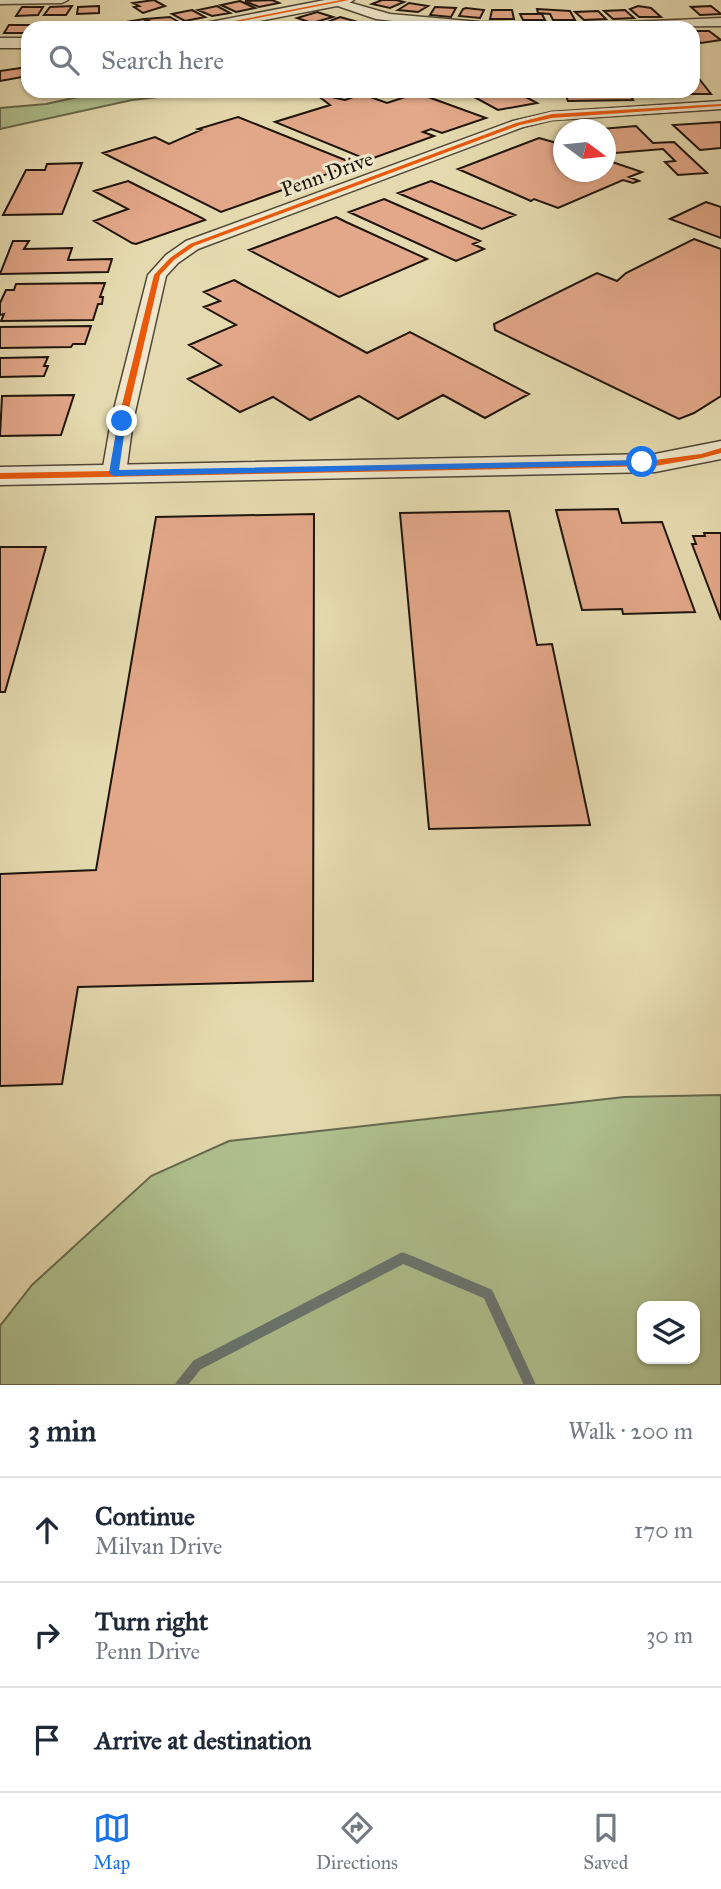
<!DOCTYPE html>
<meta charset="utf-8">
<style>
:root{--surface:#fff;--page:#f6f6f7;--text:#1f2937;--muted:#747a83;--line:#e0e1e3;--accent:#1a73e8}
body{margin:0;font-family:"IM FELL Great Primer",serif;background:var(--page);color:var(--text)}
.controls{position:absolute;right:21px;bottom:21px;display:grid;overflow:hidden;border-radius:14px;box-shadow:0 2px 5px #0004}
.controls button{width:63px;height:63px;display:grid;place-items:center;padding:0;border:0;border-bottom:2px solid var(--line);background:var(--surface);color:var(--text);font:35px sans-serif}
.compass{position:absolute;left:553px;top:119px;width:63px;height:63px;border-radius:50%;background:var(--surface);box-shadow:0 2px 5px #0004;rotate:105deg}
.stop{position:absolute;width:21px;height:21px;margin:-16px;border:5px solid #1a73e8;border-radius:50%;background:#fff}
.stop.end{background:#1a73e8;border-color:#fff;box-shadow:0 2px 7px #0008}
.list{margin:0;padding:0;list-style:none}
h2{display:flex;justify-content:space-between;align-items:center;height:91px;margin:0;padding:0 28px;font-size:30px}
h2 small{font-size:23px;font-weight:400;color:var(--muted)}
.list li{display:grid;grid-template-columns:46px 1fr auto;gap:21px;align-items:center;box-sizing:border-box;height:105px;padding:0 28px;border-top:2px solid var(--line)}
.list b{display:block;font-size:26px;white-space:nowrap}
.list p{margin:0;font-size:23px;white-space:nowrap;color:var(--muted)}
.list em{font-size:23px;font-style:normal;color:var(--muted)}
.icon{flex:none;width:38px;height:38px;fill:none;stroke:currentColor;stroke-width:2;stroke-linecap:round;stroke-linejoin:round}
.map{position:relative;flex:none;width:721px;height:1385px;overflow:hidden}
.search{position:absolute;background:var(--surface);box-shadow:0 2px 5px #0004;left:21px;right:21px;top:21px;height:77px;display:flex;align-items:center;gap:18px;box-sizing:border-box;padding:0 24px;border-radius:21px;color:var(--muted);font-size:26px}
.sheet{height:406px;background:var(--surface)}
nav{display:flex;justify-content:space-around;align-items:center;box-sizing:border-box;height:98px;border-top:2px solid var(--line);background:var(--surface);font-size:19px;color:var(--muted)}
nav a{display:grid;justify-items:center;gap:4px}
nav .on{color:var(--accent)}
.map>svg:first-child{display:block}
</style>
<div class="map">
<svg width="721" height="1385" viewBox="0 0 721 1385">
<rect width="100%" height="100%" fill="#e5daaf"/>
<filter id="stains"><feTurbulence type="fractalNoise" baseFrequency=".00286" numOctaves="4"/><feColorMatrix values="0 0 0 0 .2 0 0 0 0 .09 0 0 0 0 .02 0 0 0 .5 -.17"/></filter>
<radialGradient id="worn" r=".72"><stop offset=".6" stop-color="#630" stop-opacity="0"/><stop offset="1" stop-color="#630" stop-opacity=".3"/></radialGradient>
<path fill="#afc18f" stroke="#666a4e" stroke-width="2" fill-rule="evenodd" d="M 105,91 L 166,91 L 158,97 L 132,100 L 0,129 L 0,108 L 46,104 Z
M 721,1095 L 721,1385 L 0,1385 L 0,1326 L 32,1285 L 151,1176 L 229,1141 L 624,1097 ZM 642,1306 L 695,1306 L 695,1359 L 642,1359 Z"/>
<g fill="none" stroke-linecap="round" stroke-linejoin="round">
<path stroke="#687672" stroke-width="11" d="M 181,1385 L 197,1365 L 403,1258 L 488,1294 L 530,1385"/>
</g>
<path fill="#e3a889" stroke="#1e140d" stroke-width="2" d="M 154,0 L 165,6 L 143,13 L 134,7 L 139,6 L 133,3 Z
M 272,0 L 279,3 L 259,7 L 245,1 Z
M 382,0 L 396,0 L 404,2 L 390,8 L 372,4 Z
M 240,1 L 255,8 L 236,12 L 221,5 Z
M 409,3 L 428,6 L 418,12 L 398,10 Z
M 72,6 L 66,15 L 44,15 L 50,7 Z
M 99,6 L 99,13 L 77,14 L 78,7 Z
M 217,6 L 230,13 L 212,16 L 198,10 Z
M 638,6 L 651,8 L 661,17 L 639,17 L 630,9 Z
M 711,6 L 721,14 L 700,15 L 691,7 Z
M 22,7 L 43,7 L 38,15 L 16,16 Z
M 435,7 L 456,8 L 451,17 L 430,15 Z
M 463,9 L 466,8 L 484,10 L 480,18 L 459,16 Z
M 537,9 L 570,11 L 575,20 L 553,20 L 550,14 L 538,13 Z
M 192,10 L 205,17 L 185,21 L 172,14 Z
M 492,10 L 512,10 L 514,19 L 490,19 Z
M 625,10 L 634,18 L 613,19 L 604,11 Z
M 598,11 L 606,19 L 584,20 L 575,12 Z
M 317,12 L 333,17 L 312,23 L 297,18 Z
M 520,14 L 542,14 L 545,20 L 523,20 Z
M 170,17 L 179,22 L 159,26 L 145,19 Z
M 340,17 L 358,22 L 338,28 L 322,24 Z
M 144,19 L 151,26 L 126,28 L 120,23 Z
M 9,25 L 32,25 L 27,33 L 4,33 Z
M 693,31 L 709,31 L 721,40 L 701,43 L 693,37 Z
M 28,67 L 28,76 L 0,81 L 0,71 Z
M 693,71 L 711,94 L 650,94 L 647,91 L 693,91 Z
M 445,91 L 515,91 L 537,103 L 498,110 L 467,93 L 453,96 Z
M 564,91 L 628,91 L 633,100 L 568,101 Z
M 417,93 L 486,118 L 442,133 L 431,129 L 423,132 L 434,136 L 368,160 L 275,122 L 330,105 L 321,98 L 327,96 L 345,100 L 362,94 L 387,103 Z
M 238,117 L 355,164 L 221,212 L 103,153 L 155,137 L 169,144 L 201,130 L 198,129 Z
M 721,122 L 721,148 L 700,150 L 673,125 Z
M 636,126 L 653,143 L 674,142 L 707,173 L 678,175 L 665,162 L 675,161 L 663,149 L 615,153 L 610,147 L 606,147 L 606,130 L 589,130 Z
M 539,138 L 564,145 L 564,172 L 606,172 L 606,160 L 642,172 L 629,177 L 639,181 L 633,183 L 623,180 L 558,208 L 534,199 L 531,201 L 458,169 Z
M 82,163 L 62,214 L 3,215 L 26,170 L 45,170 L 47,164 Z
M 128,181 L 202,218 L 205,220 L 136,244 L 132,243 L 94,221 L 128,209 L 94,191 Z
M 431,181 L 515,215 L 482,229 L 398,193 Z
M 384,199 L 480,241 L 473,244 L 484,249 L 456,261 L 349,212 Z
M 706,202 L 721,207 L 721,238 L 670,219 Z
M 336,217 L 346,222 L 427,259 L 339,297 L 249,250 Z
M 694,239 L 721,249 L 721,396 L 694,413 L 679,419 L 495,330 L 494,324 L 597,273 L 617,281 L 626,273 Z
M 13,241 L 29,241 L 24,249 L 72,248 L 68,260 L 112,259 L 108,272 L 0,274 Z
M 234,280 L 367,353 L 410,332 L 529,394 L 485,418 L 443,395 L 398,419 L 359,396 L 310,420 L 273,397 L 240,412 L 188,379 L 221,365 L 189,345 L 236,325 L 204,307 L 220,301 L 204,292 Z
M 105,283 L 100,297 L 103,297 L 102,304 L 98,304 L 93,320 L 1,321 L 4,314 L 0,315 L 0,303 L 6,290 L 14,290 L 16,284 Z
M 91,326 L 85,344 L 73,344 L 71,347 L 0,348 L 0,327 Z
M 48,357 L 44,366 L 48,366 L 44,376 L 0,377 L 0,358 Z
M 74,395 L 61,435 L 0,436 L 2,396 Z
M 618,509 L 622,523 L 662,522 L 695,612 L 623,614 L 622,609 L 582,610 L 556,510 Z
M 509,511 L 537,645 L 552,644 L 590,825 L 429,829 L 400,513 Z
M 314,514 L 313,981 L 78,987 L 62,1084 L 0,1086 L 0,874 L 96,870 L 156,517 Z
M 704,533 L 721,533 L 721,620 L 692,544 L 696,544 L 693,536 L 705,536 Z
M 0,547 L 46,547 L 5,692 L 0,692 Z"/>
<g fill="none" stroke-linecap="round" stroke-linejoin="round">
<defs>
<path id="minor" d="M 0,0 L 68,0 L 62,3 L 0,4 Z
M 332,0 L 341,0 L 390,14 L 480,22 L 584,24 L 721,18 L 721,26 L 453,28 L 376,19 L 332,4 Z
M 721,101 L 721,109 L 552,120 L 523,127 L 198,249 L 178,263 L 166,276 L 133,421 L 126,473 L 122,478 L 114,480 L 106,478 L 102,473 L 111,421 L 148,275 L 166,255 L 186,241 L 513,121 L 552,112 Z"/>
<path id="tertiary" d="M 325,0 L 354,0 L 347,4 L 223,28 L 193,28 L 200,24 Z
M 0,38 L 28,38 L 28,48 L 0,48 Z
M 721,441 L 721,459 L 655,472 L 0,485 L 0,467 L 655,454 Z"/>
</defs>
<use href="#minor" stroke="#504636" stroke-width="3"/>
<use href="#tertiary" stroke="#504636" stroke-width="3"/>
<use href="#minor" fill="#eee7cb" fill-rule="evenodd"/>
<use href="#tertiary" fill="#eee7cb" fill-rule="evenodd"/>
<defs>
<path id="cycleway" d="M 341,0 L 349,0 L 207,28 L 198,28 Z
M 721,104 L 721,106 L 552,118 L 520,125 L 194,246 L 174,260 L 160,275 L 126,421 L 118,471 L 655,460 L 701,454 L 721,448 L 721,453 L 702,458 L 655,466 L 0,479 L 0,473 L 110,471 L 118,421 L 154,275 L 170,258 L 190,244 L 516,123 L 552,114 Z"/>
</defs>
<use href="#cycleway" stroke="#eee7cb" stroke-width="5"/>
<use href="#cycleway" fill="#e8590c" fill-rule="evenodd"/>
</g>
<path fill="#1a73e8" d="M 122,419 L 126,421 L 119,470 L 642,460 L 647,462 L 642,465 L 114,476 L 109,473 L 118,421 Z"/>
<g text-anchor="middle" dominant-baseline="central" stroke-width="6" stroke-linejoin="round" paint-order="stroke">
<g font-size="21" fill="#1e140d" stroke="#eee7cb">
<text transform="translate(327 174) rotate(-20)">Penn Drive</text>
</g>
</g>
<rect width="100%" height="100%" filter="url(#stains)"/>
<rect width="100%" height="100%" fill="url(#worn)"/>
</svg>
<div class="controls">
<button><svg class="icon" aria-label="layers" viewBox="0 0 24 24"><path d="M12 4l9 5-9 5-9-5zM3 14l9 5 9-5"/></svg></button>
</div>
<svg class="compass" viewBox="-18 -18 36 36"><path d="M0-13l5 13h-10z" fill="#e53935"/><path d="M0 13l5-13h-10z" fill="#747a83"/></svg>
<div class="stop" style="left:642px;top:462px"></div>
<div class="stop end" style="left:122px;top:421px"></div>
<div class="search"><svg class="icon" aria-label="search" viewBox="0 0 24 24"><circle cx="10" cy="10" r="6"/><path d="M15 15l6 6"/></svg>Search here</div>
</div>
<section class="sheet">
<h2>3 min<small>Walk · 200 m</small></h2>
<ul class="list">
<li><svg class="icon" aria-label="ahead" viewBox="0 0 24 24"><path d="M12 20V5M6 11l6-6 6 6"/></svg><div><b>Continue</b><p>Milvan Drive</p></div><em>170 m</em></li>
<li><svg class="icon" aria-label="right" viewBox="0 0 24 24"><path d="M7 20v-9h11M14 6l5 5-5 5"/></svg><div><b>Turn right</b><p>Penn Drive</p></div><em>30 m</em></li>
<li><svg class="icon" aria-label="arrive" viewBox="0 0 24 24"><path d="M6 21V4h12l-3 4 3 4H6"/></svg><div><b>Arrive at destination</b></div></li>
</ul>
</section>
<nav>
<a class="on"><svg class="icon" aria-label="map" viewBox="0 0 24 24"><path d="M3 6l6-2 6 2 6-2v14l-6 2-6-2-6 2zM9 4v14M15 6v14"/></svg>Map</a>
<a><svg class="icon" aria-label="directions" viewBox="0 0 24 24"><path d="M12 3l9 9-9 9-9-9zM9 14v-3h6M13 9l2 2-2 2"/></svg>Directions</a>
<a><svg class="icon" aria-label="saved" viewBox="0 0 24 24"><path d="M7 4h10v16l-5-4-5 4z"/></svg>Saved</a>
</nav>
